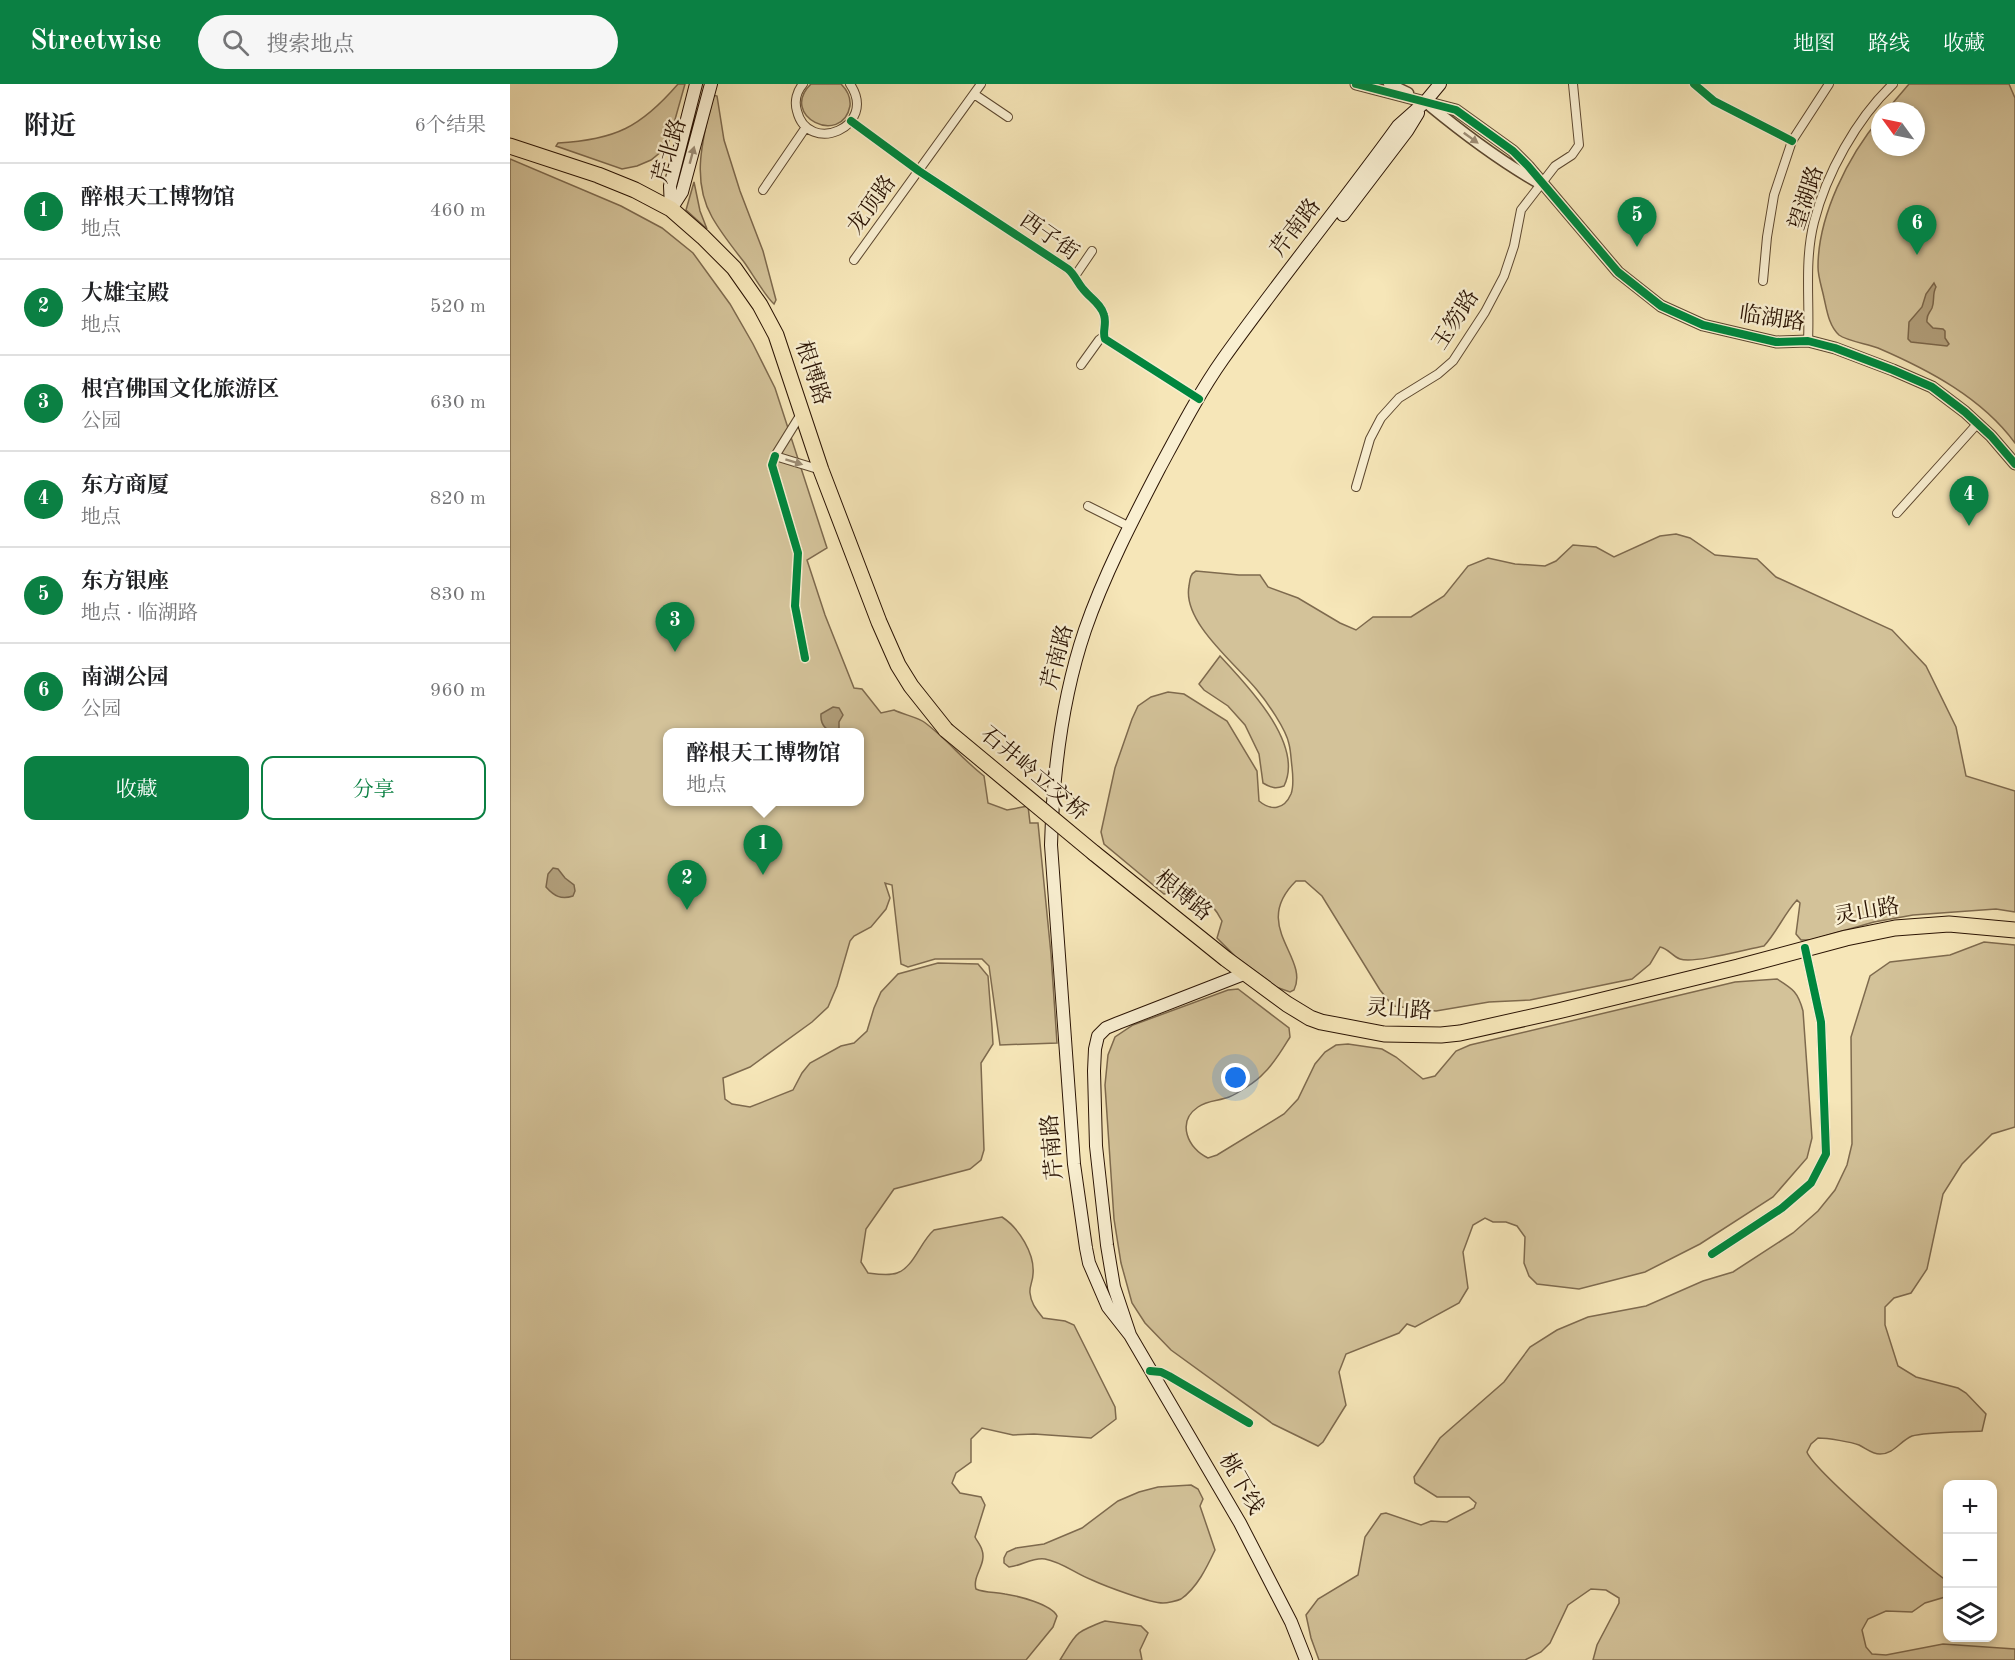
<!DOCTYPE html>
<html lang="zh">
<meta charset="utf-8">
<style>
:root{--surface:#fff;--page:#f6f6f6;--text:#202124;--muted:#757577;--line:#e0e0e0;--accent:#0b8043}
body{margin:0;font-family:"Old Standard TT","Noto Serif SC",serif;background:var(--page);color:var(--text)}
.controls{position:absolute;right:18px;bottom:18px;display:grid;overflow:hidden;border-radius:12px;box-shadow:0 3px 9px #0003}
.controls button{width:54px;height:54px;display:grid;place-items:center;padding:0;border:0;border-bottom:2px solid var(--line);background:var(--surface);color:var(--text);font:30px sans-serif}
.compass{position:absolute;left:1361px;top:18px;width:54px;height:54px;border-radius:50%;background:var(--surface);box-shadow:0 3px 9px #0003;rotate:303deg}
.you{position:absolute;left:726px;top:994px;width:21px;height:21px;margin:-15px;border:4px solid #fff;border-radius:50%;background:#1a73e8;box-shadow:0 0 0 9px #1a73e833}
.badge{display:grid;place-items:center;width:39px;height:39px;border-radius:50%;background:var(--accent);color:#fff;font-size:20px;font-weight:700}
.pin{position:absolute;translate:-50% -50px;filter:drop-shadow(0 2px 3px #0008)}
.pin::after{content:'';position:absolute;top:32px;width:21px;height:18px;background:inherit;clip-path:polygon(0 0,100% 0,50% 100%)}
.popup{position:absolute;left:153px;top:644px;width:201px;height:78px;box-sizing:border-box;display:grid;place-content:center;border-radius:12px;background:var(--surface);filter:drop-shadow(0 2px 4px #0005);font-size:20px;white-space:nowrap;color:var(--muted)}
.popup b{font-size:22px;color:var(--text)}
.popup::after{content:'';position:absolute;left:50%;top:100%;margin-left:-12px;border:12px solid transparent;border-top-color:var(--surface)}
.list{margin:0;padding:0;list-style:none}
h2{display:flex;justify-content:space-between;align-items:center;height:78px;margin:0;padding:0 24px;font-size:26px}
h2 small{font-size:20px;font-weight:400;color:var(--muted)}
.list li{display:grid;grid-template-columns:39px 1fr auto;gap:18px;align-items:center;box-sizing:border-box;height:96px;padding:0 24px;border-top:2px solid var(--line)}
.list b{display:block;font-size:22px;white-space:nowrap}
.list p{margin:0;font-size:20px;white-space:nowrap;color:var(--muted)}
.list em{font-size:20px;font-style:normal;color:var(--muted)}
.actions{display:flex;gap:12px;padding:18px 24px}
.actions a{flex:1;padding:14px 0;border:2px solid var(--accent);border-radius:12px;text-align:center;font-size:21px;color:var(--accent)}
.actions .main{background:var(--accent);color:#fff}
.icon{flex:none;width:33px;height:33px;fill:none;stroke:currentColor;stroke-width:2;stroke-linecap:round;stroke-linejoin:round}
.map{position:relative;flex:none;width:1505px;height:1576px;overflow:hidden}
header{display:flex;align-items:center;gap:36px;box-sizing:border-box;height:84px;padding:0 30px;background:var(--accent);color:#fff}
header strong{font-size:28px}
nav{display:flex;gap:33px;margin-inline-start:auto;font-size:21px}
.search{width:420px;height:54px;background:var(--page);display:flex;align-items:center;gap:15px;box-sizing:border-box;padding:0 21px;border-radius:33px;color:var(--muted);font-size:22px}
main{display:flex}
aside{flex:1;background:var(--surface)}
.map>svg:first-child{display:block}
</style>
<header>
<strong>Streetwise</strong>
<div class="search"><svg class="icon" aria-label="search" viewBox="0 0 24 24"><circle cx="10" cy="10" r="6"/><path d="M15 15l6 6"/></svg>搜索地点</div>
<nav><a>地图</a><a>路线</a><a>收藏</a></nav>
</header>
<main>
<aside>
<h2>附近<small>6个结果</small></h2>
<ul class="list">
<li><span class="badge">1</span><div><b>醉根天工博物馆</b><p>地点</p></div><em>460 m</em></li>
<li><span class="badge">2</span><div><b>大雄宝殿</b><p>地点</p></div><em>520 m</em></li>
<li><span class="badge">3</span><div><b>根宫佛国文化旅游区</b><p>公园</p></div><em>630 m</em></li>
<li><span class="badge">4</span><div><b>东方商厦</b><p>地点</p></div><em>820 m</em></li>
<li><span class="badge">5</span><div><b>东方银座</b><p>地点 · 临湖路</p></div><em>830 m</em></li>
<li><span class="badge">6</span><div><b>南湖公园</b><p>公园</p></div><em>960 m</em></li>
</ul>
<div class="actions"><a class="main">收藏</a><a>分享</a></div>
</aside>
<div class="map">
<svg width="1505" height="1576" viewBox="0 0 1505 1576">
<rect width="100%" height="100%" fill="#f6e6b8"/>
<filter id="stains"><feTurbulence type="fractalNoise" baseFrequency=".00333" numOctaves="4"/><feColorMatrix values="0 0 0 0 .2 0 0 0 0 .09 0 0 0 0 .02 0 0 0 .5 -.17"/></filter>
<radialGradient id="worn" r=".72"><stop offset=".6" stop-color="#630" stop-opacity="0"/><stop offset="1" stop-color="#630" stop-opacity=".3"/></radialGradient>
<path fill="#d3c299" stroke="#7e6a4e" stroke-width="1.5" fill-rule="evenodd" d="M 168,0 L 175,0 L 159,57 L 152,67 L 141,76 L 127,82 L 112,85 L 46,62 L 48,59 C 105,56 131,43 168,0 Z
M 301,0 L 331,0 C 337,6 341,13 340,22 C 332,63 268,32 301,0 Z
M 1399,0 L 1499,0 L 1505,14 L 1505,359 C 1472,314 1419,286 1368,264 C 1358,260 1337,257 1329,251 C 1319,242 1317,227 1314,214 C 1312,204 1308,193 1308,183 C 1308,132 1338,72 1370,34 L 1370,63 L 1406,63 L 1406,27 L 1376,27 Z
M 203,11 L 207,12 L 214,56 L 230,107 L 253,167 L 266,216 L 264,220 C 255,212 242,189 234,178 C 223,164 211,149 202,133 C 180,94 194,52 203,11 Z
M 0,75 L 111,122 L 152,144 L 183,169 L 220,220 L 243,260 L 265,304 L 317,464 L 297,476 L 315,531 L 344,604 L 352,605 L 371,629 L 384,626 C 392,630 409,634 414,638 C 436,654 453,676 474,692 L 478,719 L 497,726 L 518,722 L 520,739 L 528,739 L 541,870 L 547,959 L 490,961 L 479,882 L 472,875 L 425,875 L 398,883 L 391,880 L 382,801 L 375,799 L 380,814 L 376,825 L 361,843 L 344,852 L 340,857 L 327,902 L 318,923 L 302,938 L 240,983 L 213,994 L 215,1015 L 222,1020 L 240,1023 L 283,1006 L 292,989 L 300,979 L 331,962 L 344,959 L 357,947 L 364,924 L 371,908 L 388,890 L 428,879 L 468,880 L 478,892 L 482,943 L 483,960 L 471,979 L 474,1066 L 471,1076 L 460,1085 L 384,1105 L 356,1145 L 351,1178 L 358,1189 C 366,1190 379,1192 387,1189 C 404,1183 410,1158 424,1146 L 492,1133 C 509,1144 525,1170 523,1190 C 523,1197 519,1203 520,1209 C 521,1220 527,1226 533,1234 L 555,1237 L 564,1241 L 605,1323 L 606,1335 L 581,1354 L 524,1350 L 503,1351 L 472,1344 L 461,1355 L 461,1378 L 446,1389 L 442,1399 L 450,1409 L 471,1413 L 475,1421 L 465,1453 C 467,1457 471,1462 472,1466 C 477,1480 462,1492 466,1505 C 475,1509 485,1508 495,1510 C 508,1512 541,1520 547,1532 L 543,1543 L 516,1576 L 0,1576 ZM 157,648 L 349,648 L 349,718 L 157,718 Z
M 184,98 L 190,127 L 197,145 L 176,126 Z
M 1166,450 L 1180,454 L 1205,471 L 1247,475 L 1266,493 L 1382,546 L 1416,582 L 1446,643 L 1456,692 L 1505,707 L 1505,828 L 1486,825 L 1403,831 L 1364,838 L 1301,856 L 1291,856 L 1286,850 L 1290,819 L 1287,816 C 1274,830 1267,848 1254,862 C 1237,865 1184,880 1170,875 C 1162,872 1159,865 1150,863 L 1140,880 L 1122,895 L 1020,916 L 979,918 L 926,927 L 883,922 L 870,906 L 812,812 L 795,797 L 786,797 C 740,842 800,873 784,906 L 780,908 L 766,903 L 725,872 L 707,854 L 712,837 C 700,813 680,802 654,810 L 594,760 L 591,748 L 605,684 L 622,635 L 628,622 L 641,613 L 658,608 L 674,610 L 717,637 L 747,687 L 749,717 C 761,727 774,726 781,710 C 784,702 783,692 782,683 C 781,676 781,668 779,660 C 776,645 757,618 747,606 C 726,580 672,538 679,502 C 680,495 680,490 686,487 L 729,491 L 750,491 L 758,503 L 788,514 L 830,539 L 846,546 L 863,533 L 901,533 L 934,512 L 958,482 L 978,474 L 1005,480 L 1035,482 L 1046,477 L 1063,461 L 1086,463 L 1104,473 L 1150,452 Z
M 710,572 C 736,600 795,660 774,702 C 766,705 761,704 753,699 L 749,670 L 735,641 L 718,622 L 694,606 L 689,600 Z
M 1474,858 L 1505,861 L 1505,1043 L 1482,1050 L 1452,1080 L 1433,1110 L 1417,1185 L 1401,1209 L 1384,1214 L 1375,1223 L 1375,1241 L 1388,1282 L 1406,1293 L 1448,1304 L 1456,1309 L 1476,1330 L 1472,1347 C 1457,1348 1414,1348 1402,1352 C 1390,1357 1384,1370 1370,1370 C 1362,1370 1357,1365 1349,1361 C 1341,1358 1318,1354 1308,1354 L 1301,1360 L 1297,1368 C 1303,1386 1416,1482 1437,1497 L 1437,1510 L 1435,1513 L 1415,1519 L 1402,1528 L 1376,1527 L 1358,1535 L 1352,1546 L 1356,1563 L 1362,1570 L 1376,1571 L 1433,1560 L 1505,1565 L 1505,1576 L 1083,1576 L 1087,1561 L 1109,1519 L 1109,1514 L 1096,1506 L 1081,1505 L 1058,1521 L 1040,1559 L 1031,1568 L 1015,1576 L 809,1576 L 801,1554 L 796,1531 L 808,1515 L 848,1491 L 855,1453 L 871,1430 L 876,1429 L 911,1441 L 921,1437 L 937,1438 L 964,1424 L 966,1419 L 959,1413 L 927,1413 L 905,1399 L 904,1393 L 930,1354 L 994,1298 L 1020,1263 L 1047,1246 L 1078,1233 L 1136,1222 L 1193,1197 L 1223,1188 L 1283,1149 L 1308,1127 L 1325,1106 L 1337,1081 L 1342,1060 L 1341,953 L 1360,892 L 1380,878 L 1440,871 Z
M 1267,895 C 1283,905 1288,908 1293,927 L 1302,1054 L 1297,1074 L 1263,1113 L 1190,1160 L 1135,1188 L 1069,1205 L 1027,1200 L 1019,1192 L 1014,1179 L 1015,1153 L 1007,1142 L 996,1138 L 983,1138 L 975,1134 L 963,1141 L 953,1168 L 958,1204 L 949,1219 L 905,1243 L 897,1240 L 889,1249 L 836,1270 L 829,1288 L 836,1321 L 813,1358 L 808,1362 L 763,1340 L 661,1266 L 635,1239 L 622,1219 L 611,1179 L 604,1135 L 595,1001 L 598,971 L 605,953 L 623,941 L 718,906 L 728,905 L 779,944 L 780,953 C 772,966 764,980 753,990 C 747,997 727,1010 719,1013 C 709,1017 697,1016 688,1023 C 666,1038 678,1065 698,1074 L 707,1071 L 774,1030 L 788,1015 L 805,980 L 815,968 L 826,961 L 838,960 L 872,965 L 886,973 L 913,995 L 925,992 L 946,967 L 960,961 L 1225,898 Z
M 681,1401 L 688,1405 L 693,1415 L 690,1422 L 705,1466 C 697,1483 687,1504 671,1515 C 667,1517 657,1519 653,1519 C 640,1519 595,1502 582,1496 C 566,1490 552,1478 535,1475 C 522,1473 512,1482 499,1483 L 494,1479 L 494,1474 L 497,1468 L 506,1464 L 534,1460 L 572,1444 L 608,1417 L 629,1408 L 648,1403 Z
M 595,1537 L 631,1542 L 638,1549 L 630,1566 L 632,1576 L 550,1576 C 567,1549 563,1549 595,1537 Z"/>
<path fill="#b19e7a" stroke="#7b664a" stroke-width="1.5" d="M 1424,199 L 1426,203 C 1422,210 1425,216 1422,224 C 1419,230 1416,231 1417,238 L 1423,244 L 1433,245 L 1435,247 L 1435,254 L 1439,260 L 1437,262 L 1401,258 L 1398,255 L 1399,238 L 1412,223 L 1416,210 Z
M 323,623 L 329,624 L 333,631 L 329,638 L 329,648 C 318,649 310,642 311,630 Z
M 43,784 L 48,785 L 55,794 L 64,801 L 65,807 L 63,812 C 51,816 44,812 36,803 L 38,790 Z"/>
<g fill="none" stroke-linecap="round" stroke-linejoin="round">
<defs>
<path id="minor" d="M 293,0 C 287,7 284,17 287,27 C 298,72 369,43 340,0
M 1184,0 L 1204,17 L 1282,57
M 464,10 L 498,33
M 341,37 L 409,87 L 558,185 C 565,191 567,198 573,205 C 580,214 591,220 594,231 C 597,240 592,248 595,255 L 689,315
M 253,106 L 296,43
M 344,176 L 471,0
M 565,192 L 582,167
M 1253,197 L 1257,153 L 1264,111 L 1282,57 L 1319,0
M 1298,257 C 1300,218 1294,177 1304,138 C 1316,90 1347,34 1383,0
M 571,281 L 589,256 L 593,253
M 291,330 L 265,372 L 311,386
M 265,372 L 262,381 L 288,469 L 285,522 L 295,574
M 846,403 L 860,355 L 871,334 L 889,314 L 928,290 L 943,277 L 975,228 L 994,192 L 1004,162 L 1011,126 L 1045,82 L 1062,71 L 1069,61 L 1063,0
M 578,422 L 620,443
M 1387,429 L 1468,339
M 1202,1170 L 1272,1124 L 1301,1099 L 1316,1070 L 1311,938 L 1295,864
M 640,1287 L 651,1288 L 659,1292 L 739,1339"/>
<path id="tertiary" d="M 846,0 L 946,26 L 1003,67 L 1018,82 L 1108,188 L 1151,222 L 1193,241 L 1266,258 L 1298,257 L 1325,264 L 1383,286 L 1422,303 L 1455,328 L 1481,352 L 1505,380
M 879,0 L 898,9
M 919,21 C 953,49 990,77 1029,99"/>
<path id="secondary" d="M 161,125 L 172,108 L 201,0
M 161,125 L 160,102 L 186,0
M 833,131 L 897,47 L 908,29
M 734,890 L 608,939 L 596,944 L 588,952 L 585,965 L 584,987 L 586,1062 L 597,1161 L 604,1203 L 620,1251 L 730,1439 L 781,1538 L 796,1576
M 620,1251 L 598,1223 L 579,1179 L 576,1164 L 564,1080 L 541,761 C 543,690 552,614 575,546 C 594,491 622,437 649,385 C 669,348 689,309 713,275 C 769,196 831,121 888,42 L 915,18 L 930,0"/>
<path id="trunk" d="M 0,62 L 88,91 L 125,106 L 161,125 L 193,153 L 224,184 L 250,221 L 266,251 L 311,386 L 369,538 L 388,581 L 401,602 L 436,646
M 584,769 L 716,875 L 777,920 L 800,934 L 811,938 L 874,950 L 931,951 L 950,949 L 1048,927 L 1228,883 L 1336,854 L 1385,844 L 1439,840 L 1505,846"/>
</defs>
<use href="#minor" stroke="#5d4830" stroke-width="10"/>
<use href="#tertiary" stroke="#5d4830" stroke-width="13"/>
<use href="#secondary" stroke="#2a1303" stroke-width="14"/>
<use href="#trunk" stroke="#2a1303" stroke-width="17"/>
<use href="#minor" stroke="#f9efd1" stroke-width="8"/>
<use href="#tertiary" stroke="#f9efd1" stroke-width="10"/>
<use href="#secondary" stroke="#f9efd1" stroke-width="12"/>
<use href="#trunk" stroke="#f6e6b8" stroke-width="15"/>
<defs>
<path id="trunk-bridge" d="M 436,646 L 584,769"/>
</defs>
<use href="#trunk-bridge" stroke="#2a1303" stroke-width="17" stroke-linecap="butt"/>
<use href="#trunk-bridge" stroke="#f6e6b8" stroke-width="15"/>
<defs>
<path id="cycleway" d="M 846,0 L 946,26 L 1003,67 L 1018,82 L 1108,188 L 1151,222 L 1193,241 L 1266,258 L 1298,257 L 1325,264 L 1383,286 L 1422,303 L 1455,328 L 1481,352 L 1505,380
M 1184,0 L 1204,17 L 1282,57
M 341,37 L 409,87 L 558,185 C 565,191 567,198 573,205 C 580,214 591,220 594,231 C 597,240 592,248 595,255 L 689,315
M 265,372 L 262,381 L 288,469 L 285,522 L 295,574
M 1202,1170 L 1272,1124 L 1301,1099 L 1316,1070 L 1311,938 L 1295,864
M 640,1287 L 651,1288 L 659,1292 L 739,1339"/>
</defs>
<use href="#cycleway" stroke="#f9efd1" stroke-width="11"/>
<use href="#cycleway" stroke="#00873e" stroke-width="8"/>
</g>
<defs><path id="oneway-solid" d="M-6-.8H1V-3.2L6.5 0L1 3.2V.8H-6Z" transform="scale(1.5)"/></defs>
<g fill="#9c8c74">
<use href="#oneway-solid" transform="translate(961 54) rotate(36)"/>
<use href="#oneway-solid" transform="translate(182 71) rotate(-75)"/>
<use href="#oneway-solid" transform="translate(284 378) rotate(17)"/>
</g>
<g text-anchor="middle" dominant-baseline="central" stroke-width="4.5" stroke-linejoin="round" paint-order="stroke">
<g font-size="22" fill="#2a1303" stroke="#f9efd1">
<text transform="translate(160 67) rotate(-73)">芹北路</text>
<text transform="translate(1297 114) rotate(-72)">望湖路</text>
<text transform="translate(362 121) rotate(-54)">龙顶路</text>
<text transform="translate(786 144) rotate(-52)">芹南路</text>
<text transform="translate(539 153) rotate(35)">西子街</text>
<text transform="translate(1262 235) rotate(8)">临湖路</text>
<text transform="translate(946 236) rotate(-57)">玉笏路</text>
<text transform="translate(302 289) rotate(72)">根博路</text>
<text transform="translate(548 573) rotate(-75)">芹南路</text>
<text transform="translate(524 690) rotate(40)">石井岭立交桥</text>
<text transform="translate(673 812) rotate(39)">根博路</text>
<text transform="translate(1357 828) rotate(-10)">灵山路</text>
<text transform="translate(889 926) rotate(4)">灵山路</text>
<text transform="translate(543 1063) rotate(-95)">芹南路</text>
<text transform="translate(731 1400) rotate(60)">桃下线</text>
</g>
</g>
<rect width="100%" height="100%" filter="url(#stains)"/>
<rect width="100%" height="100%" fill="url(#worn)"/>
</svg>
<div class="controls">
<button>+</button>
<button>−</button>
<button><svg class="icon" aria-label="layers" viewBox="0 0 24 24"><path d="M12 4l9 5-9 5-9-5zM3 14l9 5 9-5"/></svg></button>
</div>
<svg class="compass" viewBox="-18 -18 36 36"><path d="M0-13l5 13h-10z" fill="#e53935"/><path d="M0 13l5-13h-10z" fill="#757577"/></svg>
<div class="you"></div>
<div class="pin badge" style="left:253px;top:791px">1</div>
<div class="popup"><b>醉根天工博物馆</b>地点</div>
<div class="pin badge" style="left:177px;top:826px">2</div>
<div class="pin badge" style="left:165px;top:568px">3</div>
<div class="pin badge" style="left:1459px;top:442px">4</div>
<div class="pin badge" style="left:1127px;top:163px">5</div>
<div class="pin badge" style="left:1407px;top:171px">6</div>
</div>
</main>
